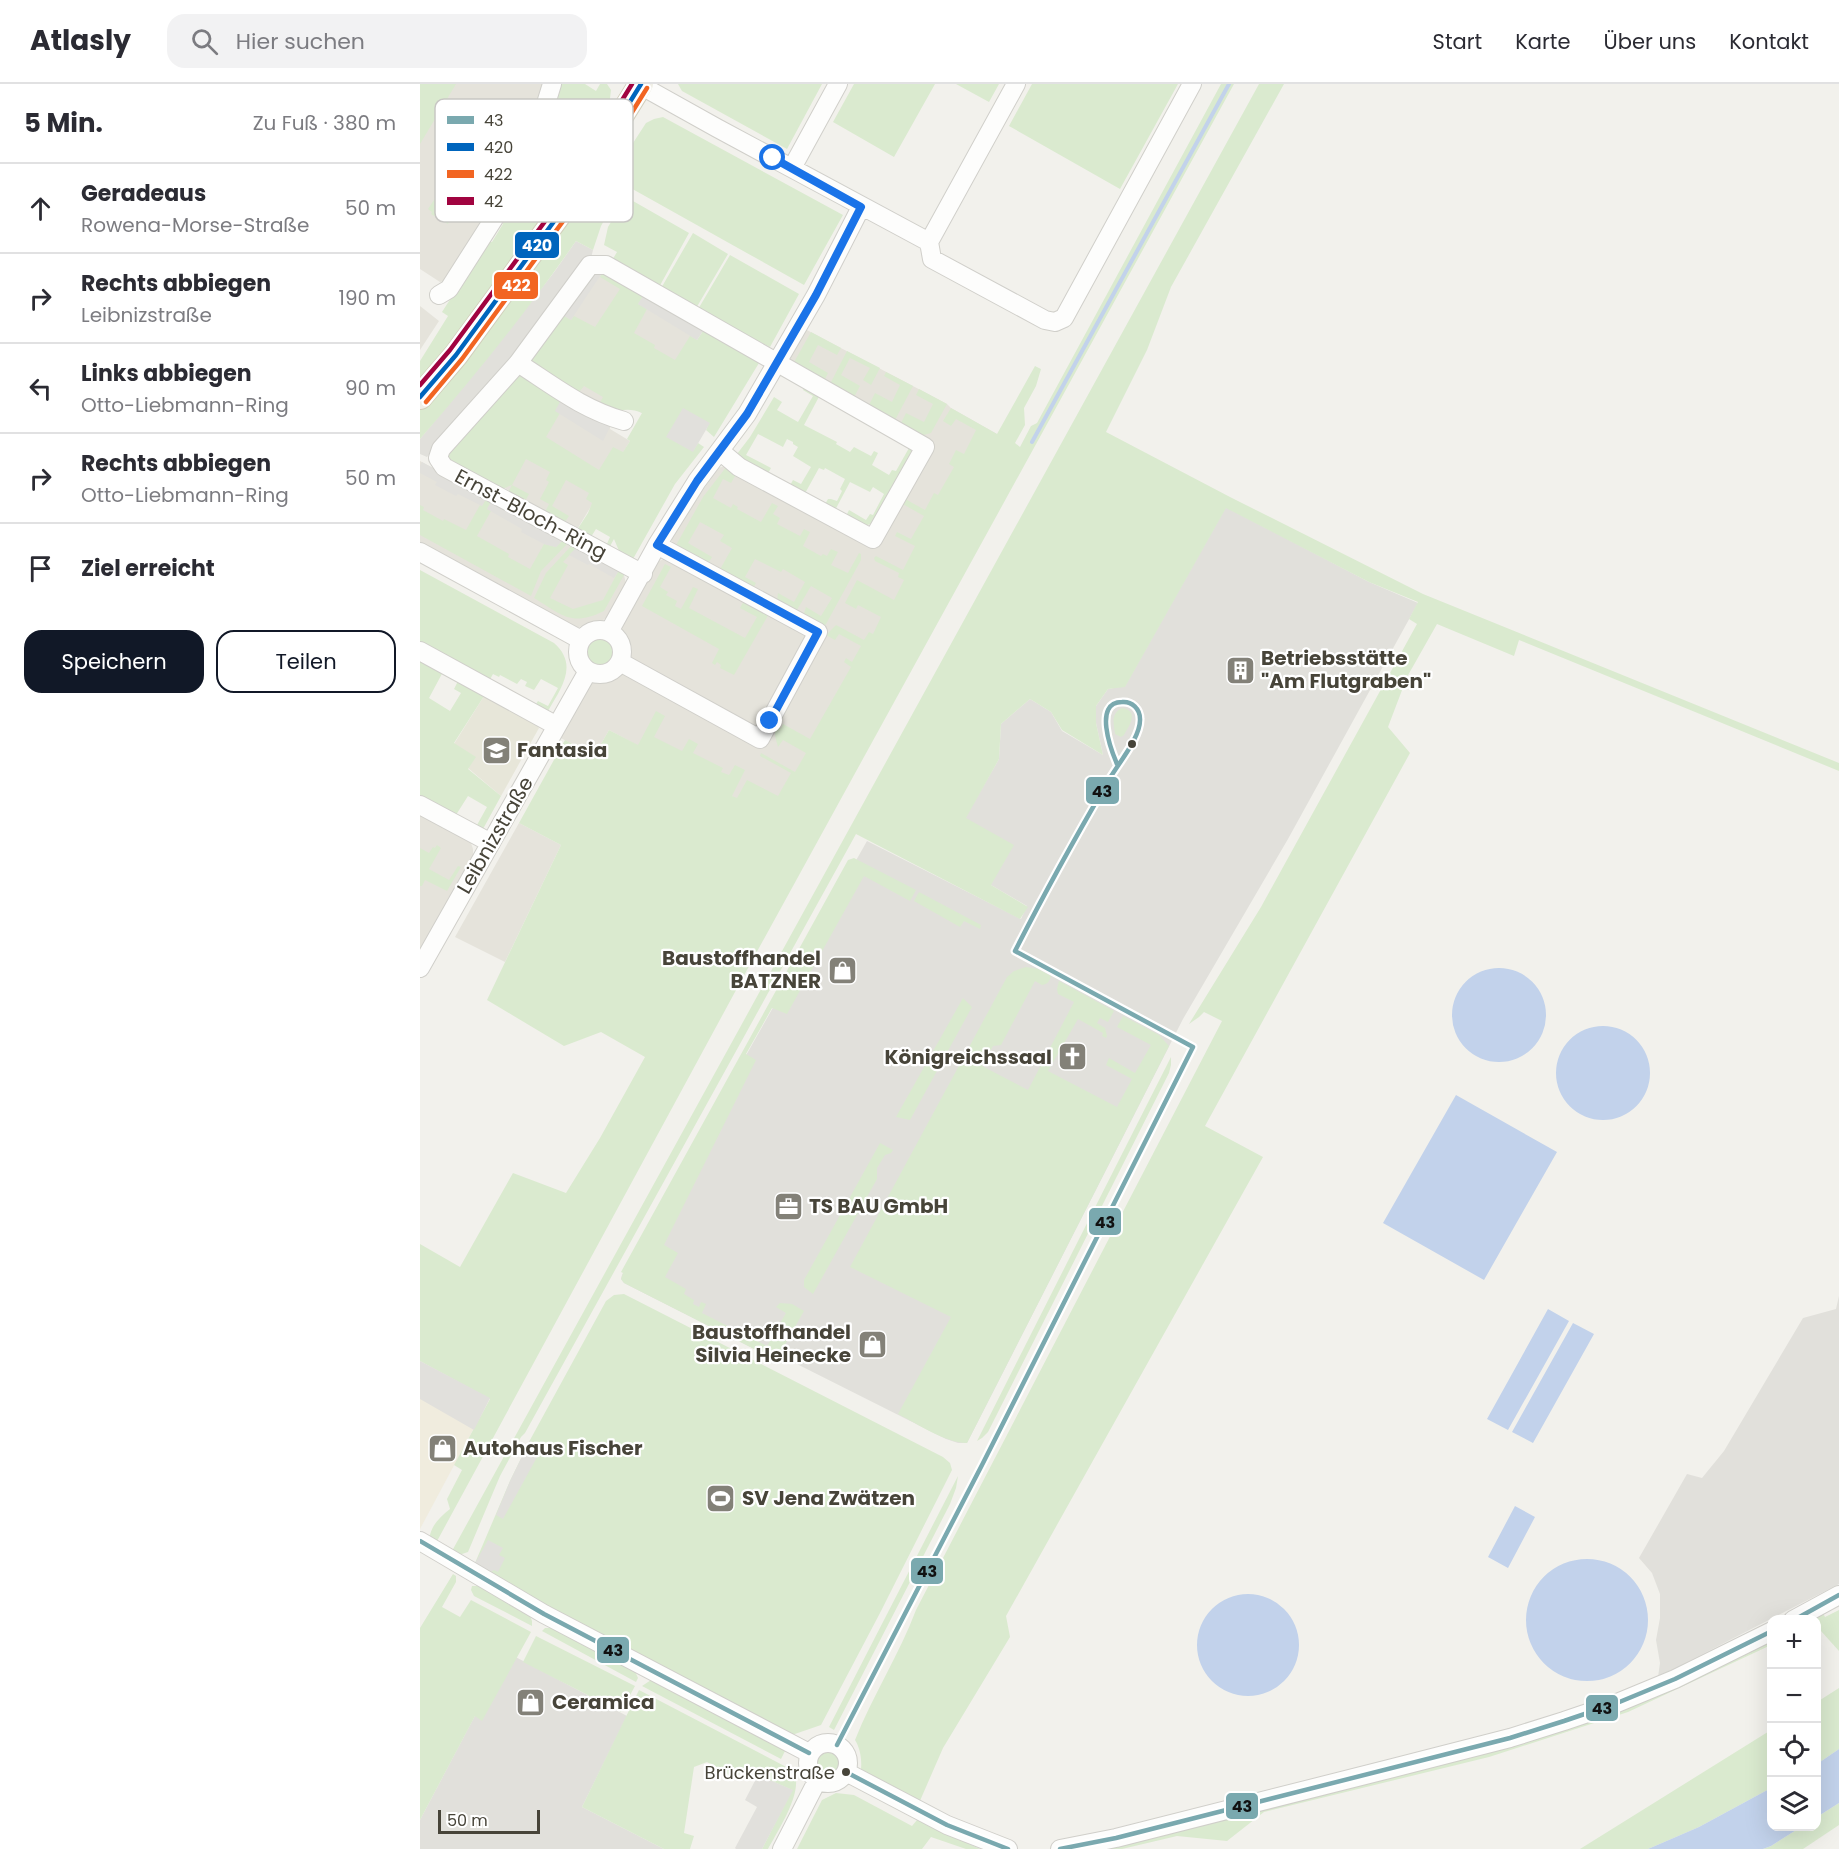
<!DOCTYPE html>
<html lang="de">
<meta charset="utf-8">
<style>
:root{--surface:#fff;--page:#f2f2f3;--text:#2b2b33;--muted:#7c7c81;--line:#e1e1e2;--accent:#111827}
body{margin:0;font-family:Poppins,sans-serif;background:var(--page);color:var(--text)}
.controls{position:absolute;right:18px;bottom:18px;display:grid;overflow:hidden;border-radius:12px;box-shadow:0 6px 24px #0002}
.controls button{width:54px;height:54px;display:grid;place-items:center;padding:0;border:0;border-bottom:2px solid var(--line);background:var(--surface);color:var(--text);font:30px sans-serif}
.scale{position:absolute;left:18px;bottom:15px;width:102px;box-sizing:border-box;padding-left:6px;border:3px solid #474439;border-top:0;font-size:16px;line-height:21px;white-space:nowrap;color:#474439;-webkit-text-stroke:4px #fff;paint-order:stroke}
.stop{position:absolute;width:18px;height:18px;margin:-14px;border:4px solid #1a73e8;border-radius:50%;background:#fff}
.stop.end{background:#1a73e8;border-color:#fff;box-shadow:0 2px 6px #0008}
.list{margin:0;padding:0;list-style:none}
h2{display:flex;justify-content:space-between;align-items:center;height:78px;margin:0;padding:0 24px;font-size:26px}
h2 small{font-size:20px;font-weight:400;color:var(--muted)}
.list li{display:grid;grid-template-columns:39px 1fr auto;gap:18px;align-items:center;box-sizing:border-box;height:90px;padding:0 24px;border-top:2px solid var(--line)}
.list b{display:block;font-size:22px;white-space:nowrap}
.list p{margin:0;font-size:20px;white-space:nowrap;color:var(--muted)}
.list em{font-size:20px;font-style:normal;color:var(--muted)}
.actions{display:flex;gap:12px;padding:18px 24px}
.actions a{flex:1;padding:14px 0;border:2px solid var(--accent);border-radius:18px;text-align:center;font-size:21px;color:var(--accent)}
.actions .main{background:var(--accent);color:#fff}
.icon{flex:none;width:33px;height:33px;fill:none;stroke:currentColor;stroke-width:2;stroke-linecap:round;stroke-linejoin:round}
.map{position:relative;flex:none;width:1419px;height:1765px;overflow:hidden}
header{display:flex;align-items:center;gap:36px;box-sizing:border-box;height:84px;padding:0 30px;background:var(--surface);border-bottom:2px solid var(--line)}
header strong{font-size:28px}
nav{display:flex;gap:33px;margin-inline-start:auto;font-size:21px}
.search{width:420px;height:54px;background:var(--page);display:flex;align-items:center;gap:15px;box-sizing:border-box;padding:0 21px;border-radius:18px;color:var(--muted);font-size:22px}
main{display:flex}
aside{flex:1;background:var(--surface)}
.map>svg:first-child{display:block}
</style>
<header>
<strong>Atlasly</strong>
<div class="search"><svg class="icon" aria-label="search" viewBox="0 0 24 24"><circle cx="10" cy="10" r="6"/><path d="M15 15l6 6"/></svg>Hier suchen</div>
<nav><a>Start</a><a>Karte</a><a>Über uns</a><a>Kontakt</a></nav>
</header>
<main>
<aside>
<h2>5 Min.<small>Zu Fuß · 380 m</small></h2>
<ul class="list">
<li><svg class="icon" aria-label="ahead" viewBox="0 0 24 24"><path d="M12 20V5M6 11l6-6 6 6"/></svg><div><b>Geradeaus</b><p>Rowena-Morse-Straße</p></div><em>50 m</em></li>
<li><svg class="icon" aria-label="right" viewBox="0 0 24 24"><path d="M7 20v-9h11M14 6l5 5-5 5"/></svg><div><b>Rechts abbiegen</b><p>Leibnizstraße</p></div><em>190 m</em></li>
<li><svg class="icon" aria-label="left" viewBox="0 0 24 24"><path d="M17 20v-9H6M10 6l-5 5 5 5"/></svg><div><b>Links abbiegen</b><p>Otto-Liebmann-Ring</p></div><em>90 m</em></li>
<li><svg class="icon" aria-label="right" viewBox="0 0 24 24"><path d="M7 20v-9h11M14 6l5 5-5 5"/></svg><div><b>Rechts abbiegen</b><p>Otto-Liebmann-Ring</p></div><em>50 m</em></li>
<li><svg class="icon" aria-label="arrive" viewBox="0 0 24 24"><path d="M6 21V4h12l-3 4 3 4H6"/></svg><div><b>Ziel erreicht</b></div></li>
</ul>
<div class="actions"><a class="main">Speichern</a><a>Teilen</a></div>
</aside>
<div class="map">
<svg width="1419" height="1765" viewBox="0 0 1419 1765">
<rect width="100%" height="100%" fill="#f2f1ec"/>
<path fill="#e5e3db" d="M 0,0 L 125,0 L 100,80 L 24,197 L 20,198 L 0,185 Z
M 174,186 L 285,244 L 222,329 L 214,325 L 182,326 L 109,273 Z
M 0,222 L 19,237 L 0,266 Z
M 383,244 L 527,320 L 531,324 L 584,354 L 366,737 L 319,712 L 317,715 L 189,646 L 174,672 L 139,653 L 168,602 L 175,597 L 190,594 L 202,588 L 333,656 L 406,549 L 257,468 L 252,457 L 251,453 L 298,384 L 305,382 L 453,461 L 509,359 L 371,278 L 370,273 Z
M 100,291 L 190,343 L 190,345 L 210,357 L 155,449 L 27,367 Z
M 0,377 L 199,486 L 204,491 L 206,500 L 193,528 L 182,537 L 155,544 L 0,461 Z
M 244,475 L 380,545 L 387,553 L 336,644 L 214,581 L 209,571 L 202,544 L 206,532 L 239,477 Z
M 0,728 L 50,756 L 53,765 L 53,772 L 0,873 Z
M 99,739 L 141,761 L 85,878 L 35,853 Z"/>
<path fill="#f0ecde" d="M 0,1277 L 70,1314 L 0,1445 Z"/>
<path fill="#e1e0db" d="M 156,157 L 173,166 L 171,174 L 93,274 L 7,373 L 0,370 L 0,355 L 72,268 L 135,187 Z
M 806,423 L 949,498 L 998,519 L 868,755 L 763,935 L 547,1359 L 538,1359 L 526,1355 L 359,1271 L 346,1271 L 204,1199 L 201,1195 L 202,1191 L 447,757 L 601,835 L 607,822 L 571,801 L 545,734 L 579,675 L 581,640 L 610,615 L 631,628 L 642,647 L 683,671 L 676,639 L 676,622 L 688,605 L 705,602 Z
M 1419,1212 L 1419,1500 L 1238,1593 L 1240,1579 L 1236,1556 L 1240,1534 L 1240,1510 L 1232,1489 L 1219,1474 L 1267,1390 L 1282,1394 L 1304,1367 L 1383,1234 L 1416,1225 Z
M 88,1569 L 207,1632 L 162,1723 L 244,1765 L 0,1765 L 0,1736 Z"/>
<path fill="#e7e6d9" d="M 66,609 L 116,639 L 119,644 L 81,712 L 48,684 L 55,673 L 34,660 Z"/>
<path fill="#daeacf" d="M 0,0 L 36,0 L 0,60 Z
M 136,0 L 165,0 L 176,7 L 180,0 L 187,0 L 191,6 L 189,23 L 160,70 L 163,73 L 119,140 L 0,300 L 0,277 L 28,232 L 22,228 L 67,158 L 72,158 L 83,140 L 81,134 L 86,127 L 92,127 L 103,108 L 101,101 L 118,61 Z
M 258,0 L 402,0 L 367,65 L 262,7 Z
M 434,0 L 515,0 L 474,73 L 413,38 Z
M 536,0 L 579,0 L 569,18 Z
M 612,0 L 758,0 L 700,105 L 589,42 Z
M 801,0 L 814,0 L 334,873 L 16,1459 L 9,1456 C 11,1441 19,1434 30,1425 L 27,1415 L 42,1386 L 34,1381 L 70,1315 L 0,1277 L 0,1160 L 40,1183 L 93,1089 L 146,1109 L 180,1054 L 225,973 L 181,948 L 144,962 L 67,916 L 141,761 L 99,739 L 145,656 L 174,672 L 189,646 L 218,661 L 236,627 L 245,632 L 234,653 L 262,667 L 269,655 L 278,660 L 273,669 L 303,684 L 301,688 L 309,691 L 315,681 L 325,686 L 312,712 L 317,714 L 327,696 L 358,712 L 371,689 L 340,672 L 341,669 L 375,688 L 386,669 L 363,656 L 358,663 C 356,655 353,650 357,642 L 361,644 L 363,640 L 390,655 L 431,583 L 424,578 L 426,574 L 432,578 L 441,562 L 419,550 L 415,556 L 406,551 L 416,541 L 444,556 L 449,548 L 453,550 L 461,533 L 438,521 L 436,525 L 425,519 L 437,496 L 474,516 L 484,496 L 478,493 L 479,489 L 455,477 L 454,474 L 456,472 L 483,486 L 495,462 L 475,452 L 477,448 L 491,455 L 504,432 L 481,419 L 487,411 L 488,412 L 487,416 L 505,426 L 514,409 L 518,411 L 534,383 L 529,380 L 536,366 L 544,370 L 556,346 L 536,335 L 531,342 L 523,337 L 531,324 L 577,350 L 615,282 L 621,285 L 616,302 L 604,324 L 605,341 L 595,359 L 600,363 L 611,342 L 617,339 Z
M 839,0 L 864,0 L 751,203 L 727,266 L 686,348 L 810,413 L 1003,510 L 1419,679 L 1419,687 L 1099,556 L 1094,572 L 1017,540 L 987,593 L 968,643 L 990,669 L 785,1042 L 843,1073 L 586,1532 L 590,1553 L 523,1664 L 499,1719 L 457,1696 L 441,1685 C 442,1675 440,1664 435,1656 C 453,1611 479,1571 496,1526 L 802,937 L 784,928 L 779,933 L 769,940 L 841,823 L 997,540 L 989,535 L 998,518 L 949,498 L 806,424 L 705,603 L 688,605 L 676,622 L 676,639 L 683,671 L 642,646 L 631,628 L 610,615 L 581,640 L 579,675 L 546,734 L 594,761 L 571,801 L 608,823 L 600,835 L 436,750 L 105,1349 L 101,1353 L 80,1392 L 48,1468 L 39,1471 L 32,1467 Z
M 243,33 L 423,131 L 384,201 L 191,93 L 226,39 L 234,35 Z
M 174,94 L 199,110 L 181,142 L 173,166 L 156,157 C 108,226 55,292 0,355 L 0,324 Z
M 20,107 L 40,120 L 34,119 L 28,128 L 33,131 L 28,140 L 11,130 L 12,128 L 8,125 Z
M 206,113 L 269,149 L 238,205 L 191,178 L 197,168 L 184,161 L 188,143 Z
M 273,149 L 308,170 L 275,226 L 240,206 Z
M 310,171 L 379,210 L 350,263 L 277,227 Z
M 184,186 L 225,209 L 218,220 L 227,225 L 214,249 L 235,261 L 234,264 L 255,276 L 270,252 L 277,256 L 285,244 L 336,274 L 339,279 L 294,353 L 286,346 L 289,339 L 273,367 L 278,359 L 284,363 L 255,400 L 213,475 L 202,474 L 194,455 L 189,464 L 186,462 L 190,453 L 176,445 L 169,456 L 155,449 L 168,429 L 172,419 L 166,415 L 169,409 L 146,396 L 132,422 L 149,432 L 142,442 L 123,432 L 129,420 L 120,415 L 129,398 L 126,396 L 130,388 L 106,375 L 92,401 L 109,410 L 103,421 L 86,412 L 92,401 L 77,407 C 63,399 27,386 27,367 L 93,292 L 106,293 L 141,316 L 136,327 L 140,329 L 126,353 L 179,386 L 193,363 L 203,368 L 210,357 L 207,355 L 222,329 C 207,321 192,331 177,324 L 183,313 L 164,302 L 156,312 L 108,278 L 141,230 L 151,236 L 154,232 L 175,243 L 200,205 L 180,193 Z
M 391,248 L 421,264 L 417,271 L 398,261 L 389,278 L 408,289 L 403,299 L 373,280 Z
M 427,267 L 460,284 L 451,301 L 443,296 L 450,284 L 430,274 L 421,291 L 440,302 L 433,315 L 409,302 Z
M 466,288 L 493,302 L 474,338 L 448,323 L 455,309 L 472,318 L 480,301 L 464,292 Z
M 386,300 L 401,309 L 384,341 L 417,358 L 416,360 L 430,368 L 434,363 L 451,372 L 454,367 L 458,369 L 452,381 L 469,391 L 472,386 L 476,387 L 489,364 L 491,363 L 492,369 L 453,439 L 445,442 L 425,434 L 429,426 L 446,436 L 450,430 L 453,431 L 464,410 L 453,403 L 450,408 L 430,398 L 413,430 L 403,424 L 408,415 L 411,415 L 417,417 L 422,407 L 420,405 L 425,395 L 405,384 L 404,386 L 399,384 L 383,413 L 368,405 L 373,396 L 381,400 L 391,383 L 373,372 L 378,363 L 373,360 L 373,358 L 367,355 L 363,363 L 338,350 L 326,371 L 351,384 L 347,391 L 322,378 L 317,370 L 330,353 L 354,313 L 362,318 L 357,326 L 378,338 L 393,312 L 383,306 Z
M 499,305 L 527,320 L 511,349 L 500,352 L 480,341 L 486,329 L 504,338 L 513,320 L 496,311 Z
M 307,382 L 318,387 L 311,399 L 303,395 L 293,414 L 311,424 L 313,420 L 318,423 L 317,425 L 341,438 L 352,419 L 358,422 L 353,430 L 360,434 L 357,440 L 380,452 L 384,445 L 390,448 L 383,462 L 401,472 L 403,470 L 407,472 L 411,465 L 418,468 L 411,481 L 428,489 L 439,469 L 441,470 L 441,476 L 406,540 L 404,542 L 383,532 L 386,523 L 401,532 L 412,514 L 391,502 L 374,531 L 357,517 L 358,509 L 374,518 L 385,498 L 363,485 L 361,488 L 335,475 L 325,493 L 336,499 L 331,508 L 298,489 L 312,464 L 300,457 L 304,451 L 280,438 L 268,459 L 292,473 L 286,483 L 255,463 L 283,413 Z
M 67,413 L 72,416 L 67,425 L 71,427 L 57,452 L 89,470 L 88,473 L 110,485 L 124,460 L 136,463 L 144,455 L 149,458 L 121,487 L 111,512 L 0,451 L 0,421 L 4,423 L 3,426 L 23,437 L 24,435 L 46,446 L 60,421 L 62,422 Z
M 153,460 L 158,462 L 143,478 L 148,481 L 130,514 L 153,525 L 183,516 L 199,486 L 204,491 L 184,527 C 151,543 142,531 114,514 L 126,489 Z
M 245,480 L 251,483 L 240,503 L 248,508 L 246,511 L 257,517 L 255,522 L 261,525 L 273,503 L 278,505 L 269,524 L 325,554 L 337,533 L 320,524 L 325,515 L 350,528 L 314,591 L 300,584 L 301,581 L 297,578 L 295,581 L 292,579 L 299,565 L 222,522 Z
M 0,486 L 134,559 C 159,581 141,604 128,627 L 114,623 L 118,617 L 128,622 L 138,604 L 121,595 L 114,606 L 105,602 L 107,598 L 101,595 L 97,600 L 80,591 L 79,593 L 73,590 L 69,597 L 0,562 Z
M166 567a14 14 0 1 1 28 0a14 14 0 1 1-28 0Z
M 0,575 L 24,586 L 9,614 L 30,627 L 41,609 L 34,605 L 39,595 L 66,609 L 34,659 L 56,673 L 48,685 L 81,712 L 63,745 L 57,741 L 67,723 L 48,712 L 34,734 L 0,716 Z
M 702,624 C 720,627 709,642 704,651 L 701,653 L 695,650 C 694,640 690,630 702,624 Z
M 17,761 L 21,764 L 9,785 L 29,796 L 38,782 L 41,783 L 27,807 L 5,796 L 2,802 L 0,802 L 0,764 L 9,769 L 13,763 L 15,764 Z
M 434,774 L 496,806 L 490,817 L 444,792 L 367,930 L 352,924 L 326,970 L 336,976 L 244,1161 L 258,1169 L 245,1193 L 266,1205 L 264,1210 L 274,1216 L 273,1220 L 279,1223 L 281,1218 L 286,1220 L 282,1229 L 347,1262 L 366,1229 L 356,1223 L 360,1219 L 372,1220 L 384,1227 L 359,1271 L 346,1271 L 204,1199 L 201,1195 L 203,1189 L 201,1188 L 428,776 Z
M 499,808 L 561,841 L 560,845 L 544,837 L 540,843 L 494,817 Z
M 606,883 L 618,885 L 631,892 C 629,898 628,900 622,901 L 615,897 L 581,961 L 573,962 L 562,982 L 608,1006 L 654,918 L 638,910 L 637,905 L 639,897 L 694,927 L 688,938 L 680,934 L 677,939 L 685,944 L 687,952 L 686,954 L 682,952 L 683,949 L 658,935 L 628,987 L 697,1023 L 712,995 L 686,981 L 689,974 L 715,989 L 731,961 L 697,943 L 703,932 L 739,951 L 749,962 L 547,1359 C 523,1358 500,1341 478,1330 L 531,1233 L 430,1183 L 587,893 L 594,887 Z
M 543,914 L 552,923 L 490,1036 L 476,1033 Z
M 751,973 L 751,981 L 749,989 L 568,1348 L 562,1354 L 557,1357 Z
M 460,1059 L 473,1066 L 471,1069 L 465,1071 L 457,1084 L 457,1095 L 393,1210 L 384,1203 L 384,1196 Z
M 204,1210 L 523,1373 L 530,1379 L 532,1386 L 460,1529 L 401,1641 L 369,1652 L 75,1494 L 71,1488 L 55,1479 L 90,1397 L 110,1356 L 186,1217 L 194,1211 Z
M 538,1392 L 536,1404 L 530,1420 L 414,1646 L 409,1643 Z
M 33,1490 L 36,1492 L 36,1498 L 22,1523 L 40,1533 L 51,1516 L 111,1548 L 62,1637 L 55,1632 L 0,1736 L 0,1544 Z
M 52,1502 L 60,1502 L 110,1532 L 112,1537 L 112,1542 L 54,1512 L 51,1506 Z
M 1419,1526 L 1419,1567 L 1401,1547 L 1397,1547 L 1396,1536 L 1390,1536 L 1403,1529 L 1405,1533 Z
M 125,1544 L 134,1544 L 214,1585 L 218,1594 L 216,1598 L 122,1547 Z
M 116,1552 L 215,1602 L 201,1628 L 103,1578 Z
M 1351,1555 L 1351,1561 L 1208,1628 L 1069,1673 L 844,1728 L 807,1757 L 757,1752 L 702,1765 L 679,1765 L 1034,1676 Z
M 231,1596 L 366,1665 L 361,1675 L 222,1602 Z
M 1419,1604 L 1419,1665 L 1397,1680 L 1397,1618 Z
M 219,1606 L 372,1686 C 387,1703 357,1748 348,1765 L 342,1765 L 372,1706 L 338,1691 L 335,1697 L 320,1688 L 316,1695 L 287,1678 L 274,1683 L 264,1749 L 274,1752 L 270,1765 L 244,1765 L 162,1723 Z
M 1351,1646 L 1351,1704 L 1279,1743 L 1228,1765 L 1160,1765 Z
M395 1679a13 13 0 1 1 26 0a13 13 0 1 1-26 0Z
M 416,1709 L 434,1711 L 492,1742 L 497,1736 L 560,1765 L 546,1765 L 511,1753 L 502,1765 L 377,1765 L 402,1716 Z
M 1419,1719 L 1419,1741 L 1383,1765 L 1343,1765 L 1351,1762 L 1381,1743 L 1396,1742 L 1397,1733 Z"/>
<path fill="#e1e0dc" d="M 184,186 L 151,236 L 141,230 L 170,189 Z
M 225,209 L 285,244 L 277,256 L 218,220 Z
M 141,316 L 190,343 L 183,357 L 135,327 Z
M 263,324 L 290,339 L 273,368 L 246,353 Z
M 2,378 L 67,413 L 62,422 L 38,410 L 36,412 L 15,401 L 17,398 L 0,389 L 0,382 Z
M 72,416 L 144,455 L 136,463 L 124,460 L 101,448 L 102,445 L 67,425 Z
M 158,462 L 199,486 L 194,494 L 169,480 L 168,481 L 149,471 Z
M 0,1277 L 70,1314 L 54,1346 L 0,1315 Z
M 110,1356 L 112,1359 L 122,1364 L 83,1435 L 76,1431 L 90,1397 Z
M 68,1456 L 83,1464 L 79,1471 L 85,1474 L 78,1488 L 74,1486 L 71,1488 L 55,1479 Z
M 338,1691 L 373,1706 L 342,1765 L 316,1765 L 315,1764 L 337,1723 L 325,1716 Z"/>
<path fill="#c2d2eb" d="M1032 931a47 47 0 1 1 94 0a47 47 0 1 1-94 0Z
M1136 989a47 47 0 1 1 94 0a47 47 0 1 1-94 0Z
M 1036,1011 L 1137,1068 L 1064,1196 L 963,1139 Z
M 1128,1225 L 1149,1237 L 1088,1346 L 1067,1335 Z
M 1153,1239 L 1174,1250 L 1113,1359 L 1092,1348 Z
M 1095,1422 L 1115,1433 L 1088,1484 L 1068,1473 Z
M1106 1536a61 61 0 1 1 122 0a61 61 0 1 1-122 0Z
M777 1561a51 51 0 1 1 102 0a51 51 0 1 1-102 0Z
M 1419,1665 L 1419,1719 L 1397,1733 L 1397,1680 Z
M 1351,1704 L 1352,1742 L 1381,1743 L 1351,1762 L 1343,1765 L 1228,1765 L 1279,1743 Z"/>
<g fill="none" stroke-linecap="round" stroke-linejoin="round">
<path stroke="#c2d2eb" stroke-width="4" d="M 612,358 L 809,0"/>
<defs>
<path id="minor" d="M 218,0 L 297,44 L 509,158
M 372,84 L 418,0
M 509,158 L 512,175 L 625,236 L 635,238 L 644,234 L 772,0
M 509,158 L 596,0
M 19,211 L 29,205 L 87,114 L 104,82 L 112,65 L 132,0
M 98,279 C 134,302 162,325 204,337
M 0,468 L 161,556
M 223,490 L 24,383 L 18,374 L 21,365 L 98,279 L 170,181 L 186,181 L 505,363 L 453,455 L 319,383 L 300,367
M158 568a22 22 0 1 1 44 0a22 22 0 1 1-44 0Z
M 189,548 L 237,461 L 277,397 L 327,330 L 396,211 L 441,123
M 0,567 L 137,642
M 200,578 L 340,655 L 398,548 L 237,461
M 0,721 L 71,759
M 0,884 L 168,587
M 0,1457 L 124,1530 L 389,1669
M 1373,1536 L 1419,1511
M388 1679a20 20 0 1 1 40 0a20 20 0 1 1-40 0Z
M 426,1688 L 527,1741 L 588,1765
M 362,1765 L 397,1697
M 640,1765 L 696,1754 L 969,1685 L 1090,1654 L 1144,1637 L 1197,1619 L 1255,1595 L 1352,1547"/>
<path id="major" d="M 0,313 L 36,271 L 146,121 L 221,0"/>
</defs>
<use href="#minor" stroke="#d0cfca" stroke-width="20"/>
<use href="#major" stroke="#d2cfbc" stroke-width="26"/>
<use href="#minor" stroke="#fdfdfc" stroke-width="18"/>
<use href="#major" stroke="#f0efe6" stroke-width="24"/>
<defs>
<path id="bus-1" d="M 595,867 C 624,810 655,754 687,699 C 696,682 721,654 720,635 C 720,625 712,617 702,618 C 673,618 691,666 697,680
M 595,867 L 773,963
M 0,1457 L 124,1530 L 389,1669
M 1374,1536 L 1419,1511
M 417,1661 L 562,1381 L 773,963
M 426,1688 L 527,1741 L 588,1765
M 640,1765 L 696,1754 L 1090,1654 L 1144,1637 L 1197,1619 L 1255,1595 L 1352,1547"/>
<path id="bus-2" d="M 0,313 L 36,271 L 146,121 L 221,0"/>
<path id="bus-3" d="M 6,318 L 42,275 L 152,125 L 227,4"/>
<path id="bus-4" d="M 0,301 L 30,266 L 140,117 L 212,0"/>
</defs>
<use href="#bus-1" stroke="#fff" stroke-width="9"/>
<use href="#bus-2" stroke="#fff" stroke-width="9"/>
<use href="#bus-3" stroke="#fff" stroke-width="9"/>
<use href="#bus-4" stroke="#fff" stroke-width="9"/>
<use href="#bus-1" stroke="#7aa9af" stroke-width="4.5"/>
<use href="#bus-2" stroke="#0065bd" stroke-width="4.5"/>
<use href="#bus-3" stroke="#f26522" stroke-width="4.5"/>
<use href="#bus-4" stroke="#a10440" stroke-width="4.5"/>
</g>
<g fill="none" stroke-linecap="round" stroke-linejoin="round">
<path stroke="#1a73e8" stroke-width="8" d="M 350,637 L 398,548 L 237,461 L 277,397 L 327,330 L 396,211 L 441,123 L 353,74"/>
</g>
<defs>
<symbol id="building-square" viewBox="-11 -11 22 22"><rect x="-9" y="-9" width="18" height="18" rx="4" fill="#838178" stroke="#fff"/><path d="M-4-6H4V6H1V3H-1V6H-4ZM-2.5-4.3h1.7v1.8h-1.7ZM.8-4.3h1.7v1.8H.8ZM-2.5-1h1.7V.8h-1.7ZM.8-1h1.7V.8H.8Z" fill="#fff"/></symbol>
<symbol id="school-square" viewBox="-11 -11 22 22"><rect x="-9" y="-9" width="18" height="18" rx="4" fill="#838178" stroke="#fff"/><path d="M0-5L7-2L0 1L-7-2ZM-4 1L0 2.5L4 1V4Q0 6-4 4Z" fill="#fff"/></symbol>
<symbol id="shop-square" viewBox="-11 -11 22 22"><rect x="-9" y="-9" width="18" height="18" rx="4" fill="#838178" stroke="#fff"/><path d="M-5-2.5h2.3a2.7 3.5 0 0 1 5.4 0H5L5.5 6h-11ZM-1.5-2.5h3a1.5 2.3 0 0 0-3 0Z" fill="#fff"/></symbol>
<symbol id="church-square" viewBox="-11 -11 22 22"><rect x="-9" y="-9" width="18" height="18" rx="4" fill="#838178" stroke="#fff"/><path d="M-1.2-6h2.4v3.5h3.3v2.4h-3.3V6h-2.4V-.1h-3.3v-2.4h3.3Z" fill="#fff"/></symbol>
<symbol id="office-square" viewBox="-11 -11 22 22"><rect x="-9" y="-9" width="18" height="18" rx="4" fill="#838178" stroke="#fff"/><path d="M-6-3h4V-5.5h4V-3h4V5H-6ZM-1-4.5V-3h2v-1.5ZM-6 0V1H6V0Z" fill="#fff"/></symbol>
<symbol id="stadium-square" viewBox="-11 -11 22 22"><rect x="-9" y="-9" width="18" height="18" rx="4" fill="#838178" stroke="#fff"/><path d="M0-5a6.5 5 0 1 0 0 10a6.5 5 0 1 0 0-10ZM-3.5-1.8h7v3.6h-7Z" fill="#fff"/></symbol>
</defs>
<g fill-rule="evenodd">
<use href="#building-square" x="804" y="570" width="33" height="33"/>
<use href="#school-square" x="60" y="650" width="33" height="33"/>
<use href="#shop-square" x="406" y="870" width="33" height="33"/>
<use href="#church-square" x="636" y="956" width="33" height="33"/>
<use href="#office-square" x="352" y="1106" width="33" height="33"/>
<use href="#shop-square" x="436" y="1244" width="33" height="33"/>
<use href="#shop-square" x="6" y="1348" width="33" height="33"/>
<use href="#stadium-square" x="284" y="1398" width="33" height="33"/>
<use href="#shop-square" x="94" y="1602" width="33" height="33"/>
</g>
<g fill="#474439" stroke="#fff" stroke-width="2">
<circle cx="712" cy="660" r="5"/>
<circle cx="426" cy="1688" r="5"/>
</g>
<g text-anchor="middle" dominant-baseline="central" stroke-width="4.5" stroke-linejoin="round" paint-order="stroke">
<g font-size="18" fill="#474439" stroke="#fff" text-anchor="end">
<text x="415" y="1688">Brückenstraße</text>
</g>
<g font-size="20" fill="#474439" stroke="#fff">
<text transform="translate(111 430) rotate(28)">Ernst-Bloch-Ring</text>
<text transform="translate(75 751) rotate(-60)">Leibnizstraße</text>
</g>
<g font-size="20" font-weight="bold" fill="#474439" stroke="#fff" text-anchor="start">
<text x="841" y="574">Betriebsstätte<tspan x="841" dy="23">"Am Flutgraben"</tspan></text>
<text x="97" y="666">Fantasia</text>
<text x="401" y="874" text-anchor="end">Baustoffhandel<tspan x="401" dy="23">BATZNER</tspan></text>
<text x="632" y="973" text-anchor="end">Königreichssaal</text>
<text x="389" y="1122">TS BAU GmbH</text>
<text x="431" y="1248" text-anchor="end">Baustoffhandel<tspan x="431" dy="23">Silvia Heinecke</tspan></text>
<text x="43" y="1364">Autohaus Fischer</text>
<text x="322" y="1414">SV Jena Zwätzen</text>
<text x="132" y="1618">Ceramica</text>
</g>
</g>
<rect x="15" y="15" width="198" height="123" rx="9" fill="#fff" stroke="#c8c7c4" stroke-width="1.5"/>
<rect x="27" y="32" width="27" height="8" fill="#7aa9af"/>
<rect x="27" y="59" width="27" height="8" fill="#0065bd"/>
<rect x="27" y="86" width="27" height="8" fill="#f26522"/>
<rect x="27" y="113" width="27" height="8" fill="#a10440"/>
<g font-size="16" fill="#474439">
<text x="64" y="42">43</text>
<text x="64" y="69">420</text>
<text x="64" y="96">422</text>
<text x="64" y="123">42</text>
</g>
<g stroke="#fff" stroke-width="2">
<rect x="94" y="147" width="46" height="28" rx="6" fill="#0065bd"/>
<rect x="73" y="187" width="46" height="29" rx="6" fill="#f26522"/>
<rect x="665" y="692" width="35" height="29" rx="6" fill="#7aa9af"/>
<rect x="668" y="1123" width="34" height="29" rx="6" fill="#7aa9af"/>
<rect x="490" y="1473" width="34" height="28" rx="6" fill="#7aa9af"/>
<rect x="176" y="1552" width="34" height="28" rx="6" fill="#7aa9af"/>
<rect x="1165" y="1610" width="34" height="28" rx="6" fill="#7aa9af"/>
<rect x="805" y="1708" width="34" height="28" rx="6" fill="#7aa9af"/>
</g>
<g font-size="16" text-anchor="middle" font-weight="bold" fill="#fff">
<text x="117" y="167">420</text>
<text x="96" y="207">422</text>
</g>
<g font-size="16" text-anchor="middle" font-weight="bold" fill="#111">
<text x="682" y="713">43</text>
<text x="685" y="1144">43</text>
<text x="507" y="1493">43</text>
<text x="193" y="1572">43</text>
<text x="1182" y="1630">43</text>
<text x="822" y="1728">43</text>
</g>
</svg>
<div class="controls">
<button>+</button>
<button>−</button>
<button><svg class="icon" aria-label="locate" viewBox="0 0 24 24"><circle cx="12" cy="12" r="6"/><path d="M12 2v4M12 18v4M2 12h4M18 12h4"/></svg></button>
<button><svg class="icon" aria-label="layers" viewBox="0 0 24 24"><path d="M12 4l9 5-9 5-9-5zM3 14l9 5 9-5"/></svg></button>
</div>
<div class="scale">50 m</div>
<div class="stop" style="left:353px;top:74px"></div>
<div class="stop end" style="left:350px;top:637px"></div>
</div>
</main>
